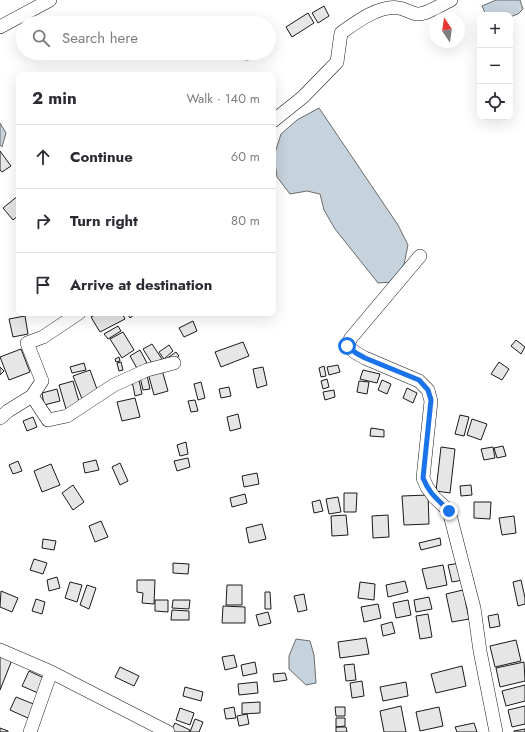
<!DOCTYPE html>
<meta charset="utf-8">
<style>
:root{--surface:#fff;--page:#f7f7f7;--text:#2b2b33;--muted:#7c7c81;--line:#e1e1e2}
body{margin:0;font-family:Jost,sans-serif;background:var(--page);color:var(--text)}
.controls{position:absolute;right:12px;top:12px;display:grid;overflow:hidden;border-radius:8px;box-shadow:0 4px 16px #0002}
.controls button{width:36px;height:36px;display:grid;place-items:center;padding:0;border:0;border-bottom:1px solid var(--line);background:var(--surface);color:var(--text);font:20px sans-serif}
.compass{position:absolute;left:429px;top:12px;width:36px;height:36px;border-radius:50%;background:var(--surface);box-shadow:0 4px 16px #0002;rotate:347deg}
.stop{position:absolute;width:12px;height:12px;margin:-9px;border:3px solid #1a73e8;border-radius:50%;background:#fff}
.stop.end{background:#1a73e8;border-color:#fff;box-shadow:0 1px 4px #0008}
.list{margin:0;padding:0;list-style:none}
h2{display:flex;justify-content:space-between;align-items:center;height:52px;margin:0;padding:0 16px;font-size:17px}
h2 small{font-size:13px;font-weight:400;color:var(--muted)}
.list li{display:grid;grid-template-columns:26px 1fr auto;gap:12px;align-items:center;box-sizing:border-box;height:64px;padding:0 16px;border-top:1px solid var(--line)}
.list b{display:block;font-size:15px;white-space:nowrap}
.list em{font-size:13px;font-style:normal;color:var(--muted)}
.icon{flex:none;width:22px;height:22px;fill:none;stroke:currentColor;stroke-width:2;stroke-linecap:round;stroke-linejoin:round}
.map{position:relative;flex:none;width:525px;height:732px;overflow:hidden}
.search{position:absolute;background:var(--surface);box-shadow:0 4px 16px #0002;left:16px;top:16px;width:260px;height:44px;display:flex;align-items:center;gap:10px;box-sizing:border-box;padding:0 14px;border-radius:22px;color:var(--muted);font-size:15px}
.panel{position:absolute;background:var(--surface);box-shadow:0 4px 16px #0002;left:16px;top:72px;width:260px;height:244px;border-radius:8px}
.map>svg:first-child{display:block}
</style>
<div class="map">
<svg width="525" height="732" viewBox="0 0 525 732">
<rect width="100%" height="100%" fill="#fff"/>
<path fill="#c6d2dc" stroke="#6a6a6a" d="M 496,0 L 520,0 L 523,9 L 518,14 L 510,17 L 510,15 L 486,15 L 482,6 Z
M 250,17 L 260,19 L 264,23 L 239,23 Z
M 236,53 L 265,53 L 252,59 L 247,60 L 241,59 Z
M 319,108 L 398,225 L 408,245 L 404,264 L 394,282 L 378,283 L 335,229 L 324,210 L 320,194 L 307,191 L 290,194 L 277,177 L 274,156 L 281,134 L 297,120 Z
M 0,123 L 6,133 L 2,147 L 0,145 Z
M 296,639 L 310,641 L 314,655 L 316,683 L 306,685 L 289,669 L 289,656 Z"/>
<path fill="#e6e6e6" stroke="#1a1a1a" d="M 324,6 L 329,16 L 318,23 L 312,13 Z
M 308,13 L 314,23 L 292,37 L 286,27 Z
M 0,151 L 11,166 L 2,172 L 0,170 Z
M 19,195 L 19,215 L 13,220 L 3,208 Z
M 99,313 L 122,313 L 125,319 L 100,332 L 91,317 Z
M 127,313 L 136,313 L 130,318 Z
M 25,316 L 28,334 L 13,337 L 9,319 Z
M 193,321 L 197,331 L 184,337 L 179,328 Z
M 118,326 L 121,331 L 108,339 L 104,334 Z
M 123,332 L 134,350 L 122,358 L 110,339 Z
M 516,340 L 525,347 L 521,354 L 511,346 Z
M 243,342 L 249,356 L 221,367 L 215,352 Z
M 152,344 L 162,359 L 153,365 L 143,349 Z
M 169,345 L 173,351 L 164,359 L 159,352 Z
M 21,349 L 30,372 L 9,380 L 0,357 Z
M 140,350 L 148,365 L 138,370 L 130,356 Z
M 176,352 L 179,356 L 169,364 L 166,359 Z
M 119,357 L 120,361 L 116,362 L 115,359 Z
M 121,362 L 123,370 L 119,371 L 117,363 Z
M 499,362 L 509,369 L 502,380 L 491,374 Z
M 84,363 L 86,370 L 72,373 L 70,367 Z
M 338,365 L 340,372 L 329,375 L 327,367 Z
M 324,366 L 326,376 L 321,377 L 319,368 Z
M 0,367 L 4,371 L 0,375 Z
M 263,367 L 267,385 L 257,388 L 253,369 Z
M 90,370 L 98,392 L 82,399 L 73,376 Z
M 162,370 L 168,391 L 154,395 L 148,373 Z
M 363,370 L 380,374 L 377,383 L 360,379 Z
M 147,375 L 150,389 L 143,390 L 140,377 Z
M 327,379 L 329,387 L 323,389 L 321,381 Z
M 139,380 L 142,394 L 135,396 L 132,381 Z
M 382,380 L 391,384 L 387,394 L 378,390 Z
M 73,381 L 80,405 L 66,409 L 59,385 Z
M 359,381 L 369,382 L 367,394 L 357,392 Z
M 201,382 L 205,398 L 198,400 L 194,384 Z
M 229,387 L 231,396 L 221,398 L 219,389 Z
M 407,388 L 417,393 L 413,403 L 403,398 Z
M 57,389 L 60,401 L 44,405 L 42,393 Z
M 334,390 L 335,397 L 325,400 L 323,392 Z
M 135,398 L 140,417 L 122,421 L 117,402 Z
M 195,400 L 198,411 L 191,412 L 188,401 Z
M 238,414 L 241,428 L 230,431 L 227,417 Z
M 460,415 L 469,417 L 464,436 L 455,434 Z
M 33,417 L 37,427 L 27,431 L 23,421 Z
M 472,419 L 487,424 L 481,440 L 467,435 Z
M 371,428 L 384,430 L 384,437 L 370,436 Z
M 186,442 L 188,454 L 180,456 L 177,445 Z
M 503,446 L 506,456 L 497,458 L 494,448 Z
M 441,447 L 455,449 L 450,493 L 436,491 Z
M 493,447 L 495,458 L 484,460 L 481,449 Z
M 188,458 L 190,467 L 177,471 L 174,461 Z
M 96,460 L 99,470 L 85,473 L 83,463 Z
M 18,461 L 22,471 L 13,474 L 9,465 Z
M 120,463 L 128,481 L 120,485 L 112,467 Z
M 51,464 L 60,485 L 42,492 L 34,471 Z
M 257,473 L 259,484 L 244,487 L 242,476 Z
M 73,485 L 84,502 L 73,510 L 62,493 Z
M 471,485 L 472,495 L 461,496 L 460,486 Z
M 344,493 L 357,493 L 356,512 L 344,512 Z
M 245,494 L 247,503 L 232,507 L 230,498 Z
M 428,495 L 429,524 L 404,525 L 402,496 Z
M 338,497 L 341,512 L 329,514 L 326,499 Z
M 320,500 L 323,511 L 314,513 L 312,502 Z
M 474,502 L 491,502 L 490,519 L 474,518 Z
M 346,515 L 348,535 L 332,536 L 331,516 Z
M 388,515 L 389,537 L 373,538 L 372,516 Z
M 514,516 L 516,533 L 502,535 L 499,518 Z
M 101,521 L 108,537 L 95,542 L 89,526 Z
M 262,524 L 266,539 L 249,543 L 246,528 Z
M 440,538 L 441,545 L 421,550 L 419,543 Z
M 43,539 L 56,541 L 54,550 L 42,548 Z
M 34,559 L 47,563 L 43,574 L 30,570 Z
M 173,563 L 189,564 L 188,574 L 173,573 Z
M 460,563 L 463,580 L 452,582 L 448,565 Z
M 443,565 L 447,585 L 427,589 L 422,569 Z
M 57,577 L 60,588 L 49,591 L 47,580 Z
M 137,580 L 155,580 L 154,604 L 142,603 L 143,593 L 137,592 Z
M 521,580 L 525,598 L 525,604 L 518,606 L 513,582 Z
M 405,581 L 408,592 L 388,597 L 386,585 Z
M 70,582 L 82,585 L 77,602 L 65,598 Z
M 360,582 L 375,584 L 374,600 L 358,598 Z
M 87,585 L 96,588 L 89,609 L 80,605 Z
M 227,585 L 242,585 L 242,605 L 226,605 Z
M 463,590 L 469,619 L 452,622 L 446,594 Z
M 1,591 L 18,598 L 12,612 L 0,607 Z
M 265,592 L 270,592 L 271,609 L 265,609 Z
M 304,594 L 307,610 L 298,612 L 294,596 Z
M 429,597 L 432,609 L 416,612 L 414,600 Z
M 36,599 L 45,602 L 42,614 L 32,611 Z
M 155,600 L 168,600 L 168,612 L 155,611 Z
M 173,600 L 190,600 L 189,609 L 172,608 Z
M 408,600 L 411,615 L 396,618 L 393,603 Z
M 378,604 L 381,618 L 364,622 L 361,607 Z
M 223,606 L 245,607 L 245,623 L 222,623 Z
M 172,610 L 189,611 L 189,620 L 171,620 Z
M 268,612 L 271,623 L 259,626 L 256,615 Z
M 428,614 L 432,637 L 420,639 L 416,616 Z
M 498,614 L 500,626 L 490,628 L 488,616 Z
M 392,622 L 395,633 L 383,636 L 381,625 Z
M 366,638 L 369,654 L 340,658 L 338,642 Z
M 516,640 L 521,661 L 495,667 L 490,646 Z
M 0,655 L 12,660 L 0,690 Z
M 234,655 L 237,667 L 225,670 L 222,657 Z
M 255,662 L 257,673 L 243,676 L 241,665 Z
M 524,662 L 525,681 L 500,687 L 496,668 Z
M 354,664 L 356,680 L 346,681 L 344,665 Z
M 462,666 L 466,686 L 436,693 L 431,674 Z
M 120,667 L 139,676 L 134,686 L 115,677 Z
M 29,671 L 44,678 L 38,693 L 22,686 Z
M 285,673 L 287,680 L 274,682 L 273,674 Z
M 362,681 L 364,696 L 352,698 L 350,683 Z
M 257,682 L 258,693 L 239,695 L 238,684 Z
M 406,682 L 408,696 L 383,701 L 380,687 Z
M 525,685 L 525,701 L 506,706 L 502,691 Z
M 185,687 L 203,692 L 201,701 L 183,696 Z
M 16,697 L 36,705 L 30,719 L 10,710 Z
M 260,702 L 260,713 L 242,714 L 242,703 Z
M 401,706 L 406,732 L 384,732 L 380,711 Z
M 525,706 L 525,724 L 512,727 L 508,710 Z
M 234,707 L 236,718 L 226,719 L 224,709 Z
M 335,707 L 345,707 L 345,716 L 336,716 Z
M 439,707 L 443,726 L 420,731 L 416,712 Z
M 180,708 L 194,713 L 190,725 L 176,720 Z
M 247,714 L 249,724 L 239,726 L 237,716 Z
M 336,718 L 345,718 L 345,726 L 336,727 Z
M 195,719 L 203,722 L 199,732 L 190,732 Z
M 175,723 L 190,730 L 189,732 L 174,732 L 171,731 Z
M 474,723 L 477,732 L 457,732 L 455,727 Z
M 336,727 L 346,727 L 347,732 L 336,732 Z
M 0,728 L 8,731 L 8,732 L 0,732 Z
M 525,729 L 525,732 L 514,732 L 514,731 Z"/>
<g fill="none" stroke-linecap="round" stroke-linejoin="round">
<defs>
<path id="minor" d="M 0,27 L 50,0
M 273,121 L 303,97 L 337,62 L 341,33 C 355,23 380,4 399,8 C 405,9 411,13 417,14 C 426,15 442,4 451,0
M 420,256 L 351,338 L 347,346 L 356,353 L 365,358 L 419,381 L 428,390 L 431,401 L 423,478 L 427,487 L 434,497 L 449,511 L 474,608 L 480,651 L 496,732
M 32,396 L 48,420 L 67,416 L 114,385 L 147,370 L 174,363
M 0,418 L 8,411 L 32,396 L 42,381 L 27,343 L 43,337 L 79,313
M 0,650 L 51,672 L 168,732
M 30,732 L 51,672"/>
</defs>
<use href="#minor" stroke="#1a1a1a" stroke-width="14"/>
<use href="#minor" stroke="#fff" stroke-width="13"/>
</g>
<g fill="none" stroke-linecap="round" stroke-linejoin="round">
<path stroke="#1a73e8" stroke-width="5" d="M 347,346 L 356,353 L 365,358 L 419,380 L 428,390 L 431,400 L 423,478 C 430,495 437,498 449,511"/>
</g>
</svg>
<div class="controls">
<button>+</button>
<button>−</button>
<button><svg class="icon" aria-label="locate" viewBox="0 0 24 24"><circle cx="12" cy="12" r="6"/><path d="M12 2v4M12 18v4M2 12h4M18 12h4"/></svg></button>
</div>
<svg class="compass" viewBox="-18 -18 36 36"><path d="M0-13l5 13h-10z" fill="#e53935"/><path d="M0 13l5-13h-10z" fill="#7c7c81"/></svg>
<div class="stop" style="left:347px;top:346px"></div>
<div class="stop end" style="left:449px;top:511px"></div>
<div class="search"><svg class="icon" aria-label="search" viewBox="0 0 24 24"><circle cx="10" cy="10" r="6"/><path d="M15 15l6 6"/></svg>Search here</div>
<section class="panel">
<h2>2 min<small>Walk · 140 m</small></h2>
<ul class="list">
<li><svg class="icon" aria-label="ahead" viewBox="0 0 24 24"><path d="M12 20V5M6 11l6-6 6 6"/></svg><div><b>Continue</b></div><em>60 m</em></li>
<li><svg class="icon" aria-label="right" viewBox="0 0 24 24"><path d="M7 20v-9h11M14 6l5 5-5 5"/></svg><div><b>Turn right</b></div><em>80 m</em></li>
<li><svg class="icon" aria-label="arrive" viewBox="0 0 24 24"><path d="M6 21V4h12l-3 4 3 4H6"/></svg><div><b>Arrive at destination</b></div></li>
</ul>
</section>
</div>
